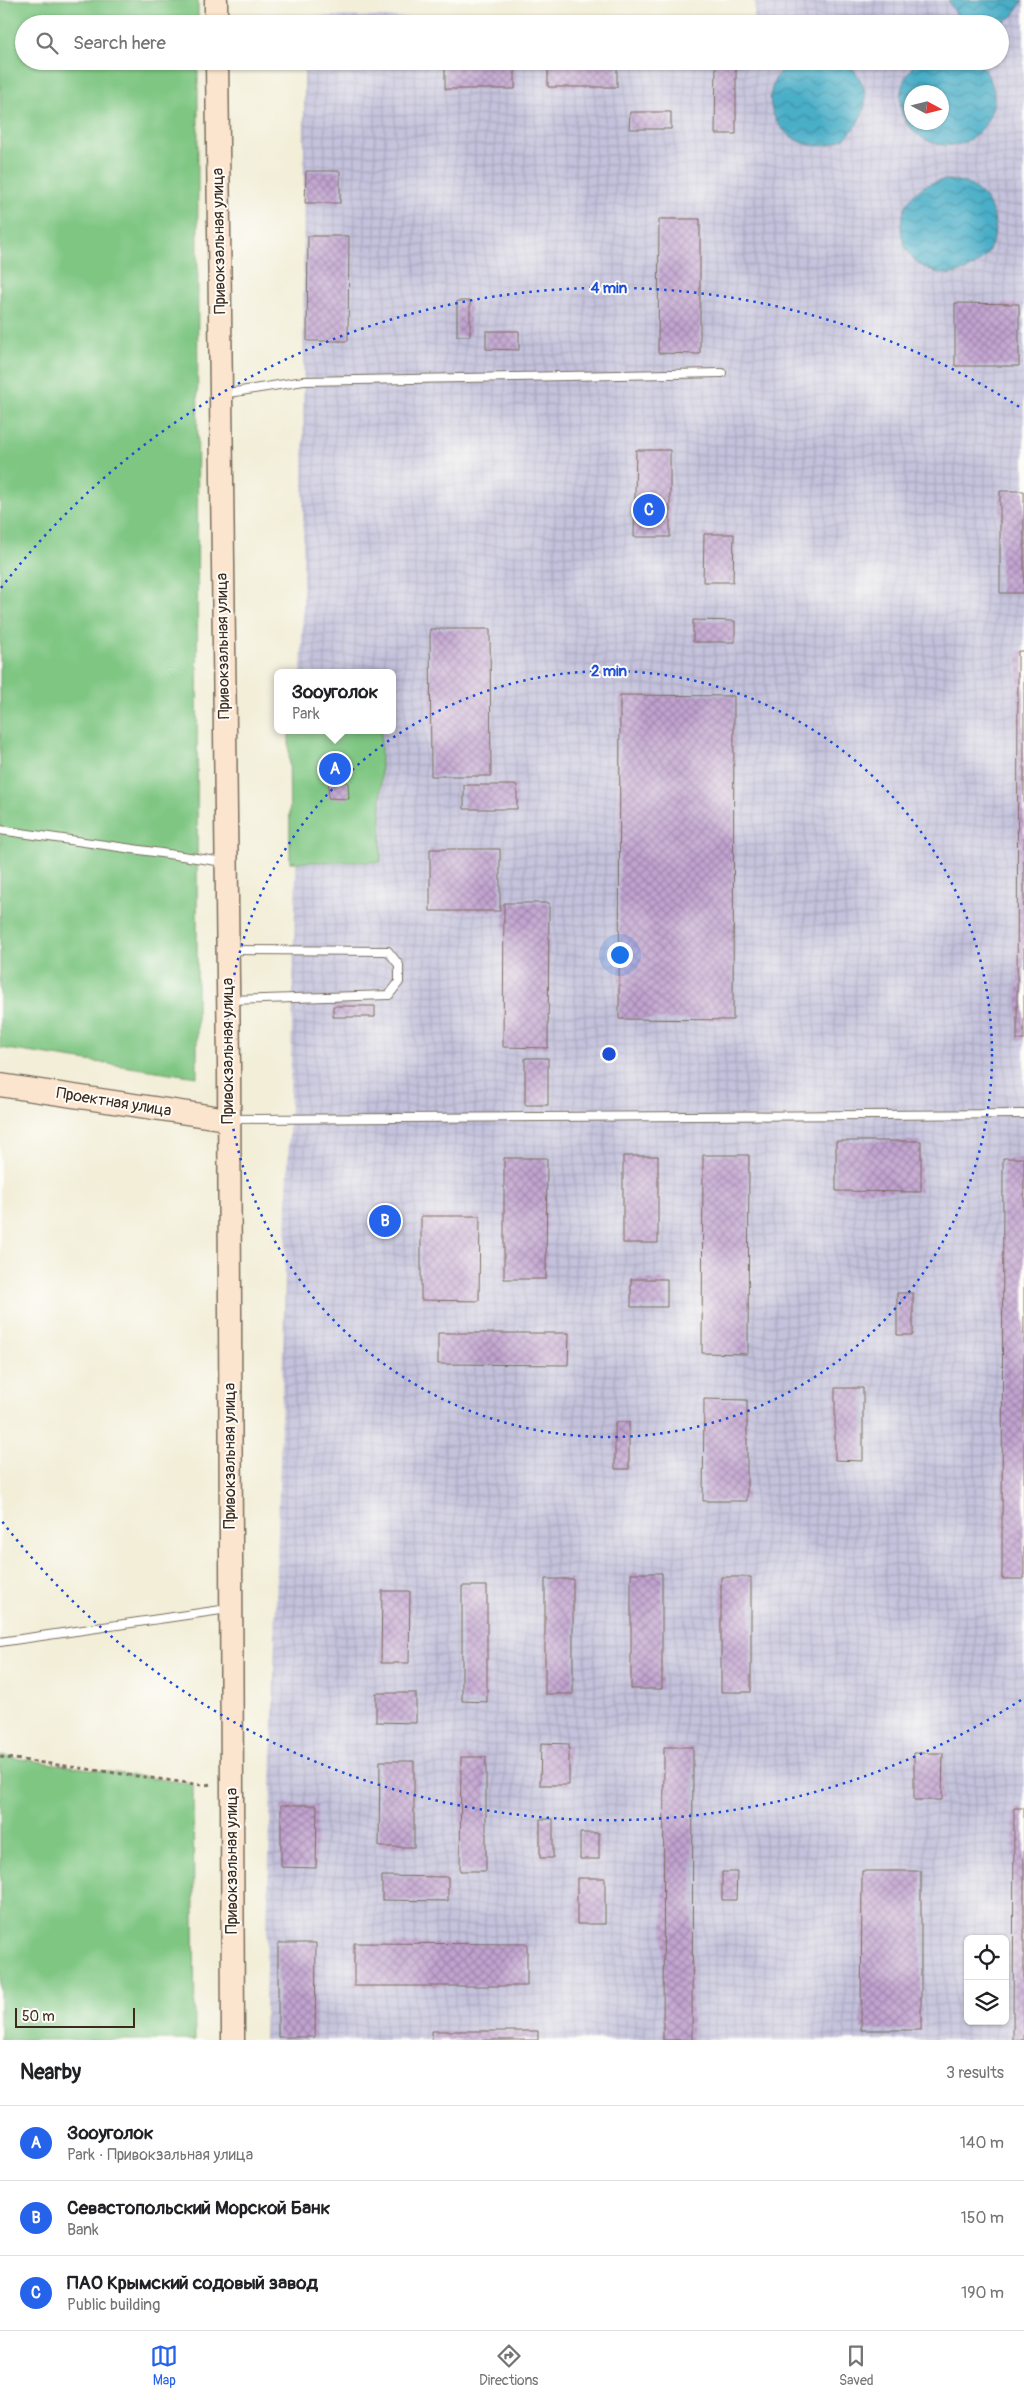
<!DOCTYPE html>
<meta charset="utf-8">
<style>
:root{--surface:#fff;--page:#f6f6f6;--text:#202124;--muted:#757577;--line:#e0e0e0;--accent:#2563eb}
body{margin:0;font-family:Pangolin,sans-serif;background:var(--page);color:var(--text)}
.controls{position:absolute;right:15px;bottom:15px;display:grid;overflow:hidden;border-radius:8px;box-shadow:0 1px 4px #0004}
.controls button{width:45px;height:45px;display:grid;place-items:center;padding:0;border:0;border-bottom:1px solid var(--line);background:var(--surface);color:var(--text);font:25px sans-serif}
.compass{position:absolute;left:904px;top:85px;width:45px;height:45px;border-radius:50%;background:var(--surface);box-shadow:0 1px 4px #0004;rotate:97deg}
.scale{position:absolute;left:15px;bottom:12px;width:120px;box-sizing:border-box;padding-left:5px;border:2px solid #3b2a1e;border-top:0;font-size:14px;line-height:18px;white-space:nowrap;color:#3b2a1e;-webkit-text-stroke:4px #fdfcf7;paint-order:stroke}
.you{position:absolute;left:619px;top:954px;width:18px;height:18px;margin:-12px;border:4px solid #fff;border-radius:50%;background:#1a73e8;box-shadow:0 0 0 8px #1a73e833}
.badge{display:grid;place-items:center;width:32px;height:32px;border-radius:50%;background:var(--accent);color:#fff;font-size:16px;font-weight:700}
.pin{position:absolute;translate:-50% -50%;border:2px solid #fff;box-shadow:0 1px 5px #0006}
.popup{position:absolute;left:274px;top:669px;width:122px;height:65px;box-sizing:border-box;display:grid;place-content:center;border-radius:8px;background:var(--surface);filter:drop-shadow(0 1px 4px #0005);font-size:16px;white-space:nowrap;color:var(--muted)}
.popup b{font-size:19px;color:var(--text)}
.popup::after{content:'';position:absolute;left:50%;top:100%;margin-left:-10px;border:10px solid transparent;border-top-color:var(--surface)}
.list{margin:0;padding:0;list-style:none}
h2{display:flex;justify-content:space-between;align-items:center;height:65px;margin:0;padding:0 20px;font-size:21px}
h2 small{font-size:16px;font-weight:400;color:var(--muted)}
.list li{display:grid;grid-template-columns:32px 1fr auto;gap:15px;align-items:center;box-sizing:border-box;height:75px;padding:0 20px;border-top:1px solid var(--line)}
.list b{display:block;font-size:19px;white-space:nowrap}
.list p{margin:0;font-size:16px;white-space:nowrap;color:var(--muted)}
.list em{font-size:16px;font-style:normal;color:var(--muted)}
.icon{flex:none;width:28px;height:28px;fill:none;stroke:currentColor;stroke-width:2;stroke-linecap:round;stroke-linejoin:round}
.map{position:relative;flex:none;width:1024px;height:2040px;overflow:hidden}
.search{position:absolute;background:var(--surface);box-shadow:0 1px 4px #0004;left:15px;right:15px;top:15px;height:55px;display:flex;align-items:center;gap:12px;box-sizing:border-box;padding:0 18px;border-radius:28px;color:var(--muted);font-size:19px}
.sheet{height:290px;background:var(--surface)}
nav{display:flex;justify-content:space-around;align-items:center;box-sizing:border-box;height:70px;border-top:1px solid var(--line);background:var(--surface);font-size:14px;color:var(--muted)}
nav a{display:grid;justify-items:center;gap:2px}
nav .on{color:var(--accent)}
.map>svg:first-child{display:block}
</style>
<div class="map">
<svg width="1024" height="2040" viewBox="0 0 1024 2040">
<defs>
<pattern id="industrial-grid" width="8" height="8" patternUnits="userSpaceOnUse" patternTransform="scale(1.25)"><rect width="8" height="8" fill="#c3c1db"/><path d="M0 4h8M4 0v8" fill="none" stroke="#a8a6bc"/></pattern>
<pattern id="water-waves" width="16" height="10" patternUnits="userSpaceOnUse" patternTransform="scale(1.25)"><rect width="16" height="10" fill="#49aec8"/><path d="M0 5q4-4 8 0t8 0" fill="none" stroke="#3e8ea2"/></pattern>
<pattern id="building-cross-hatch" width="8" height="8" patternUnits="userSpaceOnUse" patternTransform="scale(1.25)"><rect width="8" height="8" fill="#c1a3d0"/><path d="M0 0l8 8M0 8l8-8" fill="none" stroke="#9e85a8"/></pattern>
</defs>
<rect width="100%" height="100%" fill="#fdfcf7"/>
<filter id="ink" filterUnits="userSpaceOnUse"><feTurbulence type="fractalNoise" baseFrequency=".02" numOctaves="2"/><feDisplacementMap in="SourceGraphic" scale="10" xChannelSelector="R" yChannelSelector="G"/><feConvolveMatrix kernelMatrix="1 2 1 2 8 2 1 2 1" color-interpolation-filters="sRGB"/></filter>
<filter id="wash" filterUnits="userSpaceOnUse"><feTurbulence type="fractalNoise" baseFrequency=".0096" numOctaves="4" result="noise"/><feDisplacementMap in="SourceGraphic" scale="20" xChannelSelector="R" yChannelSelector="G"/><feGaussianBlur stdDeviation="1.12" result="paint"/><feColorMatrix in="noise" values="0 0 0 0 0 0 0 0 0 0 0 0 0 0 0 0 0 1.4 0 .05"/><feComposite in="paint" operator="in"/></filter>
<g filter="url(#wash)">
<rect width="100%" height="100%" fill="#f2eed8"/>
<path fill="url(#industrial-grid)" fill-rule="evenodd" d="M 755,0 L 1024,0 L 1024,2040 L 264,2040 L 300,730 L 392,730 L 392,673 L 301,673 L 303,599 L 304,61 L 1000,61 L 1000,24 L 304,24 L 304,16 L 754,23 ZM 912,92 L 942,92 L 942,122 L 912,122 ZM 968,1939 L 1005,1939 L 1005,2021 L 968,2021 Z"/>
<path fill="#7ec682" stroke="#5c7850" d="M 0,0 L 198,0 L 198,24 L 24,24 L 24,61 L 198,61 L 197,1077 L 0,1048 Z
M 289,730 L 381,730 L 381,862 L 290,862 Z
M 0,1756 L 193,1784 L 195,2040 L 0,2040 Z"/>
<path fill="url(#water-waves)" stroke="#426c73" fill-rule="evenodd" d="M 948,0 L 1023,0 L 1013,16 L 1000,24 L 972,24 L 956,14 Z
M 789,61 L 845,61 C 858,72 869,90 864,108 C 838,190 727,122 789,61 Z
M 917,61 L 976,61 C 989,72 998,91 992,109 C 968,185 859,128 917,61 ZM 942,92 L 942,122 L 912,122 L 912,92 Z
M901 227a47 47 0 1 1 94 0a47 47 0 1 1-94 0Z"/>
<g id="blocks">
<path fill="url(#building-cross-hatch)" d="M 445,61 L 515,61 L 515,89 L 445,89 Z
M 548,61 L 617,61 L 617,87 L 548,87 Z
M 716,61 L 736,61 L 736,134 L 715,134 Z
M 630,112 L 671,112 L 671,129 L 629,129 Z
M 306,171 L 340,171 L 340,203 L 305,203 Z
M 659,219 L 700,219 L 700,354 L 658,353 Z
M 308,236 L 349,236 L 348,341 L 307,341 Z
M 457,301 L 470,301 L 470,336 L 457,336 Z
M 955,303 L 1019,304 L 1019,366 L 955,366 Z
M 486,331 L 519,331 L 519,350 L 486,349 Z
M 636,450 L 670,450 L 670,537 L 634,537 Z
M 1000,491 L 1024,491 L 1024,593 L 1000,593 Z
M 704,534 L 734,534 L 733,582 L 703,582 Z
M 693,620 L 735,621 L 735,642 L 693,642 Z
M 430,629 L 490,629 L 491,776 L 431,776 Z
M 1018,651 L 1024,651 L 1024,1040 L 1017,1040 Z
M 620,695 L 734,696 L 733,1020 L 619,1019 Z
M 329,782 L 348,782 L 349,799 L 328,798 Z
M 464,785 L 517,785 L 517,809 L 464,809 Z
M 430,849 L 500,849 L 500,911 L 430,911 Z
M 504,903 L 549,903 L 548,1048 L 503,1047 Z
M 333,1006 L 375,1006 L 375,1017 L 333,1017 Z
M 525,1058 L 548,1058 L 548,1105 L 525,1105 Z
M 836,1141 L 921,1141 L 921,1192 L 836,1191 Z
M 703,1155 L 749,1155 L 748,1354 L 702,1353 Z
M 623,1156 L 658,1156 L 658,1243 L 623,1243 Z
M 504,1158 L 547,1158 L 546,1279 L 504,1279 Z
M 1003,1158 L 1024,1158 L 1024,1579 L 1002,1579 Z
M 421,1216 L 480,1216 L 479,1301 L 421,1300 Z
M 631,1279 L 667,1279 L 667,1307 L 631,1307 Z
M 897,1293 L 913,1293 L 913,1335 L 897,1335 Z
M 438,1333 L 569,1333 L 568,1365 L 438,1364 Z
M 835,1388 L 863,1388 L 863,1461 L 835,1460 Z
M 704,1399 L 747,1400 L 747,1501 L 703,1501 Z
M 615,1422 L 629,1422 L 629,1469 L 615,1469 Z
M 631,1573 L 662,1573 L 662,1689 L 631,1689 Z
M 721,1577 L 751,1577 L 751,1692 L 721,1692 Z
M 545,1579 L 573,1579 L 573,1694 L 545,1694 Z
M 462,1586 L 487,1586 L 487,1702 L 462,1701 Z
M 382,1591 L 410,1591 L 409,1663 L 381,1663 Z
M 376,1693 L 416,1693 L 416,1723 L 376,1722 Z
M 541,1743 L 569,1744 L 569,1785 L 540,1785 Z
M 664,1747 L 693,1747 L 692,2040 L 663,2040 Z
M 914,1753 L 943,1753 L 942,1800 L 914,1800 Z
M 461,1757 L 486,1757 L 486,1871 L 460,1871 Z
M 380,1761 L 414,1761 L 414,1847 L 379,1847 Z
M 281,1805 L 317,1805 L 316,1868 L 281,1867 Z
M 1014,1808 L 1024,1808 L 1024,2040 L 1013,2040 Z
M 540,1819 L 553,1819 L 553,1858 L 540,1858 Z
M 580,1833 L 599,1833 L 599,1859 L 580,1859 Z
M 862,1871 L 921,1871 L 921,2030 L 861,2030 Z
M 722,1872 L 737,1872 L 736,1900 L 722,1900 Z
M 382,1876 L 448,1877 L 448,1901 L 382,1900 Z
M 577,1878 L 605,1878 L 605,1924 L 577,1924 Z
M 278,1943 L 316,1943 L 315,2037 L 278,2037 Z
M 354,1943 L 527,1944 L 527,1986 L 354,1986 Z
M 432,2031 L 538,2031 L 538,2040 L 432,2040 Z"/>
</g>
</g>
<g filter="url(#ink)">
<use href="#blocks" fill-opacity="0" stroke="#7b6f5f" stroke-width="1"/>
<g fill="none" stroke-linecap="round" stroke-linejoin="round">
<defs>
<path id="lane" d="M 222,394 L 304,381 L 722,373
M 0,830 L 224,862
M 230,1000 L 389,995 L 399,982 L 399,965 L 388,951 L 230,950
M 232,1119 L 1024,1114
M 0,1642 L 228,1609"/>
<path id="secondary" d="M 216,0 L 216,24
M 217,61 L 229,1065 L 233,2040
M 0,1085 L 227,1119"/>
</defs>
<use href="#lane" stroke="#7b6f5f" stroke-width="10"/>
<use href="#secondary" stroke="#7b6f5f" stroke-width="25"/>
<path stroke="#7b6f5f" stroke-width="3" stroke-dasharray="4 4" stroke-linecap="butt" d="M 0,1757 L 202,1785 L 214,1784"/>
<use href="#lane" stroke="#fff" stroke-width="8"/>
<use href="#secondary" stroke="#fce5cf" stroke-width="22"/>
</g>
</g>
<g fill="none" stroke="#1d4ed8" stroke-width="2.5" stroke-dasharray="2.5 5">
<circle cx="609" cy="1054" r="383"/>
<path d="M1021 1700A766 766 0 0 1 1 1520M1 588A766 766 0 0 1 1021 408"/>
</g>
<g text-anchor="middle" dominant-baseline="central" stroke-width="4" stroke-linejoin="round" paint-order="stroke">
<g font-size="16" fill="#3b2a1e" stroke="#fdfcf7">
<text transform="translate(219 241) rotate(-91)">Привокзальная улица</text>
<text transform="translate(223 646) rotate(-91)">Привокзальная улица</text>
<text transform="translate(228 1051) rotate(-90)">Привокзальная улица</text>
<text transform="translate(114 1102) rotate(9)">Проектная улица</text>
<text transform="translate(230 1456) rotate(-90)">Привокзальная улица</text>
<text transform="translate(232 1861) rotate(-90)">Привокзальная улица</text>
</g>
</g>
<circle cx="609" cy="1054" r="8" fill="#1d4ed8" stroke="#fdfcf7" stroke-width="2.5"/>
<g font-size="15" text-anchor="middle" font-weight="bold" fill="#1d4ed8" stroke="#fdfcf7" stroke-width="4" stroke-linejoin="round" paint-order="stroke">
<text x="609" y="293">4 min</text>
<text x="609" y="676">2 min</text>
</g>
</svg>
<div class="controls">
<button><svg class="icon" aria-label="locate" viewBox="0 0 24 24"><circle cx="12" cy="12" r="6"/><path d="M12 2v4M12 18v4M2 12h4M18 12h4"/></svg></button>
<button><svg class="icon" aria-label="layers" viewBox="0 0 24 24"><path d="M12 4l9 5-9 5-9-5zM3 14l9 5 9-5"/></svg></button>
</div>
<svg class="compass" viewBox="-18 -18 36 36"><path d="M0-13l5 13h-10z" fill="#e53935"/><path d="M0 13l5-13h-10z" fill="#757577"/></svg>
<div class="scale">50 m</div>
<div class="you"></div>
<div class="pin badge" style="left:335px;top:769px">A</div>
<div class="popup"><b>Зооуголок</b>Park</div>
<div class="pin badge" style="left:385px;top:1221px">B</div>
<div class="pin badge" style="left:649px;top:510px">C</div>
<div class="search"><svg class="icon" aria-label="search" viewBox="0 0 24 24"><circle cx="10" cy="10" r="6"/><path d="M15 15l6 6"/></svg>Search here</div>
</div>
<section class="sheet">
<h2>Nearby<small>3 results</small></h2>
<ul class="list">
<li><span class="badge">A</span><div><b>Зооуголок</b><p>Park · Привокзальная улица</p></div><em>140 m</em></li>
<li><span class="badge">B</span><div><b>Севастопольский Морской Банк</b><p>Bank</p></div><em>150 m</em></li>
<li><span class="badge">C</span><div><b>ПАО Крымский содовый завод</b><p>Public building</p></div><em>190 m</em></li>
</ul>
</section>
<nav>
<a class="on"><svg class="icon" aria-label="map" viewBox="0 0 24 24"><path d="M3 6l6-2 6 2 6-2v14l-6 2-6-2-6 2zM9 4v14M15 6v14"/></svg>Map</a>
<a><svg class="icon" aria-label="directions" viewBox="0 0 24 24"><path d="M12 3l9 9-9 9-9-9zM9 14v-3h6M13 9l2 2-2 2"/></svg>Directions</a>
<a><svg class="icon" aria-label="saved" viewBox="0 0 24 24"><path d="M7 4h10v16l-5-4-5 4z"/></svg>Saved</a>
</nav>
